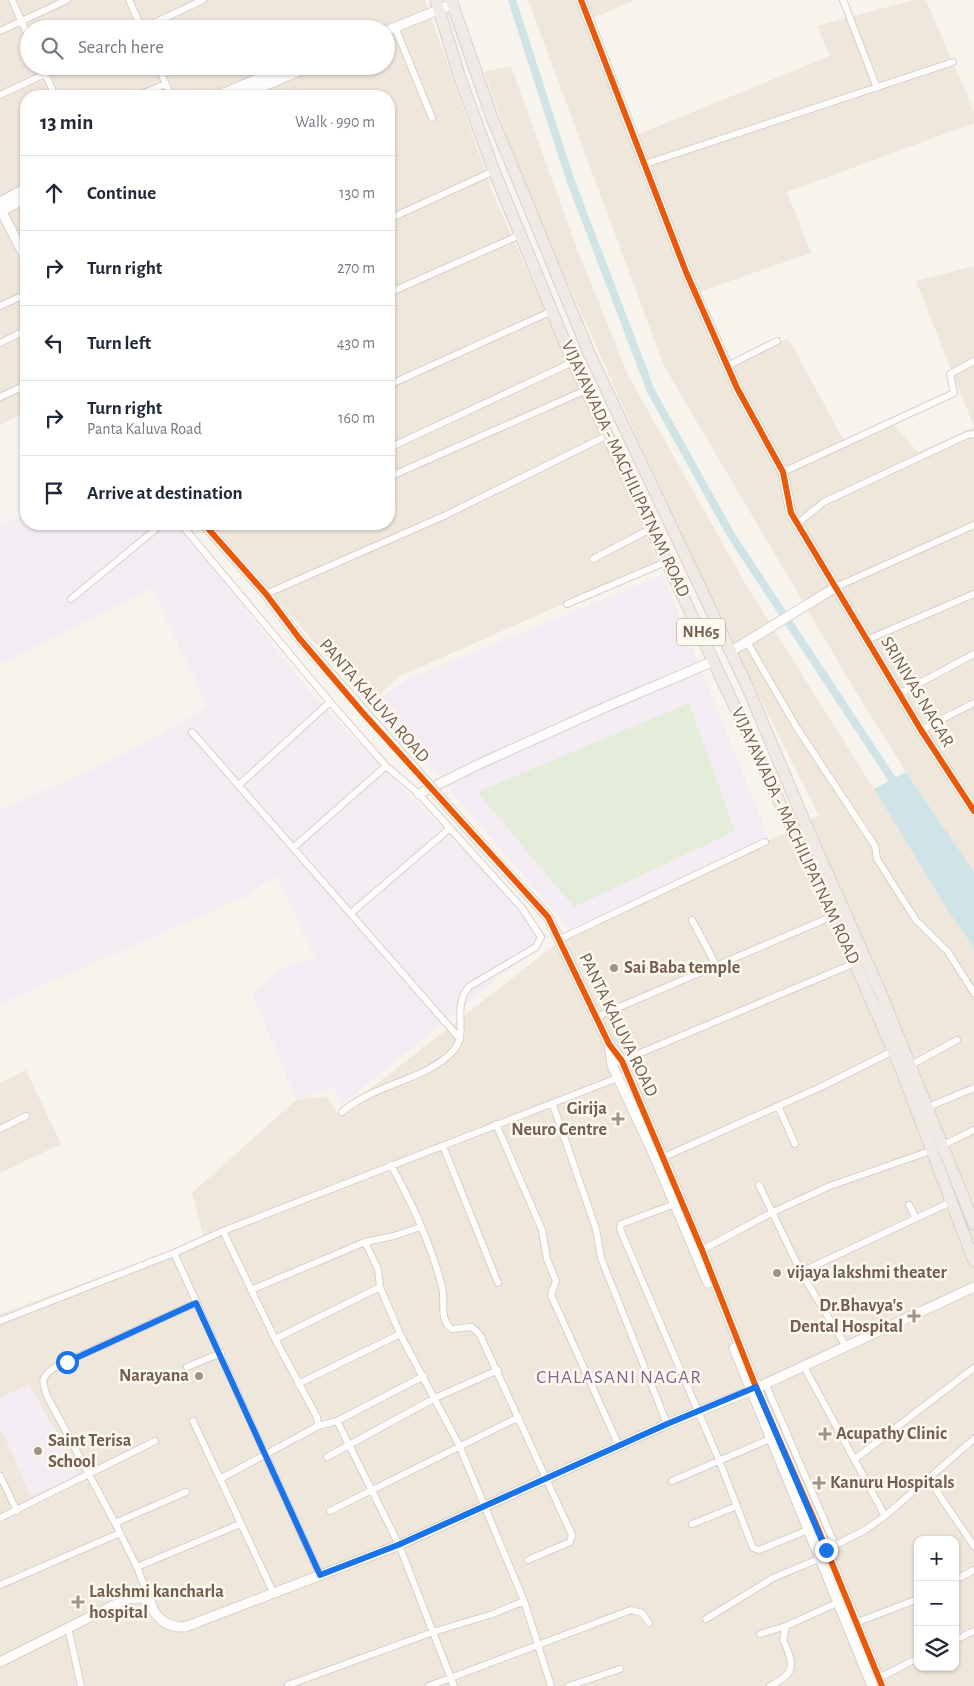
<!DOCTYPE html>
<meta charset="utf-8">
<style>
:root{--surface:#fff;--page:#f2f2f3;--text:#1f2937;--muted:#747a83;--line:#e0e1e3}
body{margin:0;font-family:"Alegreya Sans",sans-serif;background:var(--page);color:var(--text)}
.controls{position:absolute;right:15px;bottom:15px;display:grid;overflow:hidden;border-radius:10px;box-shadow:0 1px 4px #0004}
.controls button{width:45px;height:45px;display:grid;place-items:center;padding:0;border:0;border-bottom:1px solid var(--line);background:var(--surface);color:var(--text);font:25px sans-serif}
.stop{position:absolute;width:15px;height:15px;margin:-11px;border:4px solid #1a73e8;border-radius:50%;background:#fff}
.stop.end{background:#1a73e8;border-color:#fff;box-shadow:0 1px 5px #0008}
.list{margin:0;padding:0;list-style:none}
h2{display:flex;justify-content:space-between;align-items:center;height:65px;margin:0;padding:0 20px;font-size:21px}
h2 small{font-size:16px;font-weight:400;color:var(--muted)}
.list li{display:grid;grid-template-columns:32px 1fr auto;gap:15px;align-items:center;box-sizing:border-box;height:75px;padding:0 20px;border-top:1px solid var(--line)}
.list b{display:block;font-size:19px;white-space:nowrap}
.list p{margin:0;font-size:16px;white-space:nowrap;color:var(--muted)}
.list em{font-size:16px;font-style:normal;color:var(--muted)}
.icon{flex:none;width:28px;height:28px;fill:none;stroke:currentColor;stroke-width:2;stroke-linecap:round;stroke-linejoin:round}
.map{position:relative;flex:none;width:974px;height:1686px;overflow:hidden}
.search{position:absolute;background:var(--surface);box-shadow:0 1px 4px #0004;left:20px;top:20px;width:375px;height:55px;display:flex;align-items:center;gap:12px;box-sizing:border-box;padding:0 18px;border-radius:28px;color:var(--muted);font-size:19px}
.panel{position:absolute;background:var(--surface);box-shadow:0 1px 4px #0004;left:20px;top:90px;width:375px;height:440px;border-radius:20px}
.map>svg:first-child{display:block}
</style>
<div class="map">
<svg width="974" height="1686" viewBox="0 0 974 1686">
<rect width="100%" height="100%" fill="#f7f4ee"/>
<path fill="#efe7dc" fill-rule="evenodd" d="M 0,0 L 425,0 L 494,196 L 658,562 L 400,676 L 368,705 L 213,524 L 389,524 L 389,96 L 26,96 L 26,412 L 0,425 ZM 29,29 L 386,29 L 386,66 L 29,66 Z
M 528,0 L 635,0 L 593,18 L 636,135 L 830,56 L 817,26 L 913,0 L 926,0 L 974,111 L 974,123 L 787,192 L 811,253 L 693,294 L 729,362 L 788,338 L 845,442 L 891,422 L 918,452 L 974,427 L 916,281 L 974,266 L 974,872 L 906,772 L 853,687 L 664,366 Z
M 511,66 L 577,249 L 628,375 L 746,585 L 874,789 L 946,908 L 974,948 L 974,1686 L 0,1686 L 0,1314 L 204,1239 L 192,1193 L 296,1100 L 326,1096 L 338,1114 L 556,944 L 819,816 L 698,574 L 529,196 L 484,72 ZM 918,1540 L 955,1540 L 955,1667 L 918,1667 Z
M 26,1070 L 61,1144 L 0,1173 L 0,1083 Z"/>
<path fill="#f4ecf3" d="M 26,513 L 26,524 L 180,524 L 310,692 L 549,937 L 341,1105 L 333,1087 L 296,1100 L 252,993 L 279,970 L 315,957 L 276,875 L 249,895 L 0,1004 L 0,810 L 107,763 L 208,708 L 152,588 L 0,665 L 0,525 Z
M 663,575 L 769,838 L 569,929 L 375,702 L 406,680 Z
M 29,1384 L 79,1475 L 31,1497 L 0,1427 L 0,1398 Z"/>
<path fill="#e4edda" d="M 689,703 L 735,831 L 574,907 L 477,792 Z"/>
<path fill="#d0e3e6" d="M 906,772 L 974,872 L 974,948 L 946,908 L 874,789 Z"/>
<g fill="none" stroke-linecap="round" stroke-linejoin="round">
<path stroke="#d0e3e6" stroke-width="8" d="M 512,0 L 570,179 L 651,391 L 731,535 L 898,788"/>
<defs>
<path id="street" d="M 12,0 L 29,38
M 129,0 L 142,29
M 843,0 L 877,88
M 395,27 L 432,118
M 141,29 L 203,0
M 0,31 L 67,0
M 42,66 L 55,96
M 158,66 L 171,96
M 0,95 L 62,66
M 137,96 L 166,84
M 645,164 L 953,62
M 389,219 L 494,171
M 389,293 L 520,235
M 0,306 L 26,294
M 0,343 L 26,330
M 727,366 L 777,341
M 389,385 L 552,311
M 0,397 L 26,385
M 389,448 L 573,362
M 783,472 L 954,393 L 950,374 L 974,361
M 389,477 L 586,390
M 181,524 L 330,702 L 386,766 L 419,794 L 522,908 L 541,937 L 536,947 L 470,986 C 450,1006 470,1033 453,1051 C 427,1080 374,1084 342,1112
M 797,524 L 824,502 L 967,435 L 974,434
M 209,530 L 222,524
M 593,559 L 652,528
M 836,587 L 974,525
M 266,594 L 446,515 L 608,435
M 71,599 L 162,524
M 567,604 L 668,561
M 869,639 L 974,594
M 747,642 L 797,728 L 875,846 L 877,859 L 916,920 L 948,952 L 974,993
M 901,693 L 974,654
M 921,730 L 974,703
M 192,732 L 460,1039
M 240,784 L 330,702
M 294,847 L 386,766
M 351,913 L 449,829
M 692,920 L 716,965
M 560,939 L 765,842
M 596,1017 L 833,916
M 612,1065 L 855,963
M 911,1065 L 957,1040
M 553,1105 L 596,1229 L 601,1258 L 667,1424
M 778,1106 L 795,1144
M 928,1107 L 974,1088
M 496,1124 L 542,1230 L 547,1259 L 556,1281 L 551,1295 L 619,1446
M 0,1129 L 26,1116
M 943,1145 L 974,1130
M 443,1146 L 498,1283
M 664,1157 L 823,1086 L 893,1051
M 391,1165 C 412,1203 431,1244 442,1287 C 446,1301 438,1319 452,1329 L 472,1327 L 480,1335 L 572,1535 L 570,1542 L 528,1560
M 759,1185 L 801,1272 L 845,1345
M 675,1204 L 621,1224 L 620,1229 L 719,1460 L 753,1548 L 759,1550 L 808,1530
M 909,1205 L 916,1218
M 223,1231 L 275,1339 L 317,1417 L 318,1426
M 702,1250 L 771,1213 L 830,1186 L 933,1150
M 801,1272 L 953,1201
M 380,1287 L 400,1334 L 459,1445 L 524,1601 L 551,1686
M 251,1290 L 365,1242 L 394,1236 L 420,1227
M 0,1321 L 174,1253
M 275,1339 L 380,1287 L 378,1269 L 365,1242
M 803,1365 L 885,1516
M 187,1367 L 221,1353
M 765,1383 L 835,1545
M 298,1384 L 400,1334
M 193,1421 L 273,1592
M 337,1421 L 424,1376
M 327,1457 L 435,1398 L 498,1370
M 855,1459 L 974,1368
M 0,1476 L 17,1511
M 927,1477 L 974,1546
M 220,1479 L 318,1426 L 337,1421 L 399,1545 L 454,1686
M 672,1481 L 770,1439
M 330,1511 L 519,1417
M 0,1518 L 155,1441
M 115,1523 L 186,1492
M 692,1524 L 737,1506
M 826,1550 L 865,1530 L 885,1516 L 974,1439
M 137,1567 L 240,1524
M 320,1575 L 174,1253 L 223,1231 L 620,1077
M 955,1580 L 974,1570
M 0,1585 L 120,1533
M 150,1601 L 137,1567 L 115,1523 L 47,1396 C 41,1380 41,1376 57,1366 L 196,1303
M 706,1619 L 773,1578 L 821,1558
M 855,1623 L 918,1599
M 68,1627 L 81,1686
M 760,1634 L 786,1626 L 839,1602
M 955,1640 L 974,1631
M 288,1685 L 433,1632 L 493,1614 L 524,1601
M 872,1685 L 879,1678 L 918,1658
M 429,1686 L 631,1610 L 642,1613 L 649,1623
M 569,1686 L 620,1669
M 770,1686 C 796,1674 795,1664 783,1640 L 786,1626"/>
<path id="secondary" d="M 581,0 L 686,272 L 737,388 L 783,472 L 791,513 L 921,730 L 974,811
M 386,31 L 453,4 L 453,0
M 217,96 L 288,66
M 240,96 L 311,66
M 0,202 L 26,188
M 0,208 L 26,259
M 0,212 L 26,198
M 204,524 L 266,594 L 299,638
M 730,652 L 836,587
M 419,794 L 477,765 L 608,706 L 714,661
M 491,855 L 548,917 L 609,1044 L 622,1061 L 702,1250 L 756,1387 L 816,1524 L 882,1686
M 609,1044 L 612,1065 L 653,1153 L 708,1283
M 734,1348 L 872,1686
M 0,1662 L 126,1599 L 141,1598 L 150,1601 C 154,1618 168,1628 185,1627 L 399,1545 L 667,1424 L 750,1391 L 974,1287"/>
<path id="highway" d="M 436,0 L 460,78 L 494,171 L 573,362 L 855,963 L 901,1069 L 974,1261
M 451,0 L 491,115 L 589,353 L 747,686 L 808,830 L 882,996 L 974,1224"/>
</defs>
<use href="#street" stroke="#d6d1cc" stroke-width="8"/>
<use href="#secondary" stroke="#d7d1cc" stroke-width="11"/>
<use href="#highway" stroke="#d8d1cb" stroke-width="13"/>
<use href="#street" stroke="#fefdfc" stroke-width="6"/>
<use href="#secondary" stroke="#fefdfc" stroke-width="9"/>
<use href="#highway" stroke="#f0eae6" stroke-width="11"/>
<defs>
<path id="secondary-bridge" d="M 299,638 L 491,855"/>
</defs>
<use href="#secondary-bridge" stroke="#d7d1cc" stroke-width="11" stroke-linecap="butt"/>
<use href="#secondary-bridge" stroke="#fefdfc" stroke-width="9"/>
<defs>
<path id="cycleway" d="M 581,0 L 686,272 L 737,388 L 783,472 L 791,513 L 921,730 L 974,811
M 204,524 L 266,594 L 299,638 L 363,713 L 548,917 L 609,1044 L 622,1061 L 702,1250 L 756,1387 L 816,1524 L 882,1686"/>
</defs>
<use href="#cycleway" stroke="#fef9f0" stroke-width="9"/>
<use href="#cycleway" stroke="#e8590c" stroke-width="6"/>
</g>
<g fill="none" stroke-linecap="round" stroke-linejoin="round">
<path stroke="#1a73e8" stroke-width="6" d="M 67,1362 L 196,1303 L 320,1575 L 398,1545 L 667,1424 L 756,1387 L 826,1550"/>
</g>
<g fill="#a19287" stroke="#fef9f0" stroke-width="2">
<circle cx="614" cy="968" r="5"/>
<path d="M615.5 1111.5h5v5h5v5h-5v5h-5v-5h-5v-5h5z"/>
<circle cx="777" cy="1273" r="5"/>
<path d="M911.5 1308.5h5v5h5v5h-5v5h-5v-5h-5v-5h5z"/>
<circle cx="199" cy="1376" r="5"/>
<path d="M822.5 1426.5h5v5h5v5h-5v5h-5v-5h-5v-5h5z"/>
<circle cx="38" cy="1451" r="5"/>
<path d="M816.5 1475.5h5v5h5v5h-5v5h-5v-5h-5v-5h5z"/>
<path d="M75.5 1594.5h5v5h5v5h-5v5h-5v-5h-5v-5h5z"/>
</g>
<g text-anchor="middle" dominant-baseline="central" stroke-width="5" stroke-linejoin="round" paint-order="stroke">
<rect fill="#fef9f0" stroke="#9d8c7f" stroke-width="1" x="677" y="618.5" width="48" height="27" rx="4"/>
<g font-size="16" font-weight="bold" fill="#735e4f">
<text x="701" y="632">NH65</text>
</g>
<g font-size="18" fill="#735e4f" stroke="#fef9f0">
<text transform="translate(625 469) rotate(65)">VIJAYAWADA - MACHILIPATNAM ROAD</text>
<text transform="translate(917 692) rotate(59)">SRINIVAS NAGAR</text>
<text transform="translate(374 701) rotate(49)">PANTA KALUVA ROAD</text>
<text transform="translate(795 836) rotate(65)">VIJAYAWADA - MACHILIPATNAM ROAD</text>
<text transform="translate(618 1025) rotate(64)">PANTA KALUVA ROAD</text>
</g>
<g font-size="18" font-weight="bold" fill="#735e4f" stroke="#fef9f0" text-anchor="start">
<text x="624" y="968">Sai Baba temple</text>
<text x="607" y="1109" text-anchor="end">Girija<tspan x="607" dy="21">Neuro Centre</tspan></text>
<text x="787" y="1273">vijaya lakshmi theater</text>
<text x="903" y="1306" text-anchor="end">Dr.Bhavya's<tspan x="903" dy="21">Dental Hospital</tspan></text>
<text x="189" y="1376" text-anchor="end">Narayana</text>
<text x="836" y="1434">Acupathy Clinic</text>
<text x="48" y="1441">Saint Terisa<tspan x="48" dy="21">School</tspan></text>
<text x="830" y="1483">Kanuru Hospitals</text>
<text x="89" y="1592">Lakshmi kancharla<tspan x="89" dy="21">hospital</tspan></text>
</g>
<g font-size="19" letter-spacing="1" fill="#84678f" stroke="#fef9f0">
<text x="619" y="1377">CHALASANI NAGAR</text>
</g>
</g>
</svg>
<div class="controls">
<button>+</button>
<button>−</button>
<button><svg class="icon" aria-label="layers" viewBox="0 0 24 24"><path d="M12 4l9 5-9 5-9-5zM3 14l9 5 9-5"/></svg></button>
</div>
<div class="stop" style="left:67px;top:1362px"></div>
<div class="stop end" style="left:826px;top:1550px"></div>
<div class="search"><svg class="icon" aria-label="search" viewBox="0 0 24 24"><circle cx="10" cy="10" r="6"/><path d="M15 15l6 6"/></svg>Search here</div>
<section class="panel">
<h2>13 min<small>Walk · 990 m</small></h2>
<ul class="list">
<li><svg class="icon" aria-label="ahead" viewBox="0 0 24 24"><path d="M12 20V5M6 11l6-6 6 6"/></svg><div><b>Continue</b></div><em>130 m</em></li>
<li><svg class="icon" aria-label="right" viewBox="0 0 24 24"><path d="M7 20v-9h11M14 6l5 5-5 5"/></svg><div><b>Turn right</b></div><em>270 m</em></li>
<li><svg class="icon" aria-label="left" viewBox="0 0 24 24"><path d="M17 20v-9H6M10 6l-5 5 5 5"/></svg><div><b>Turn left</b></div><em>430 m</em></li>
<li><svg class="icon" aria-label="right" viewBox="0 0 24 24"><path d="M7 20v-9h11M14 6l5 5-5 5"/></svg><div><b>Turn right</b><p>Panta Kaluva Road</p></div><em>160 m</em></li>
<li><svg class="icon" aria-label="arrive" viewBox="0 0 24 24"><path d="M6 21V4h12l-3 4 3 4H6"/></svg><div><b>Arrive at destination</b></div></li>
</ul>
</section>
</div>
